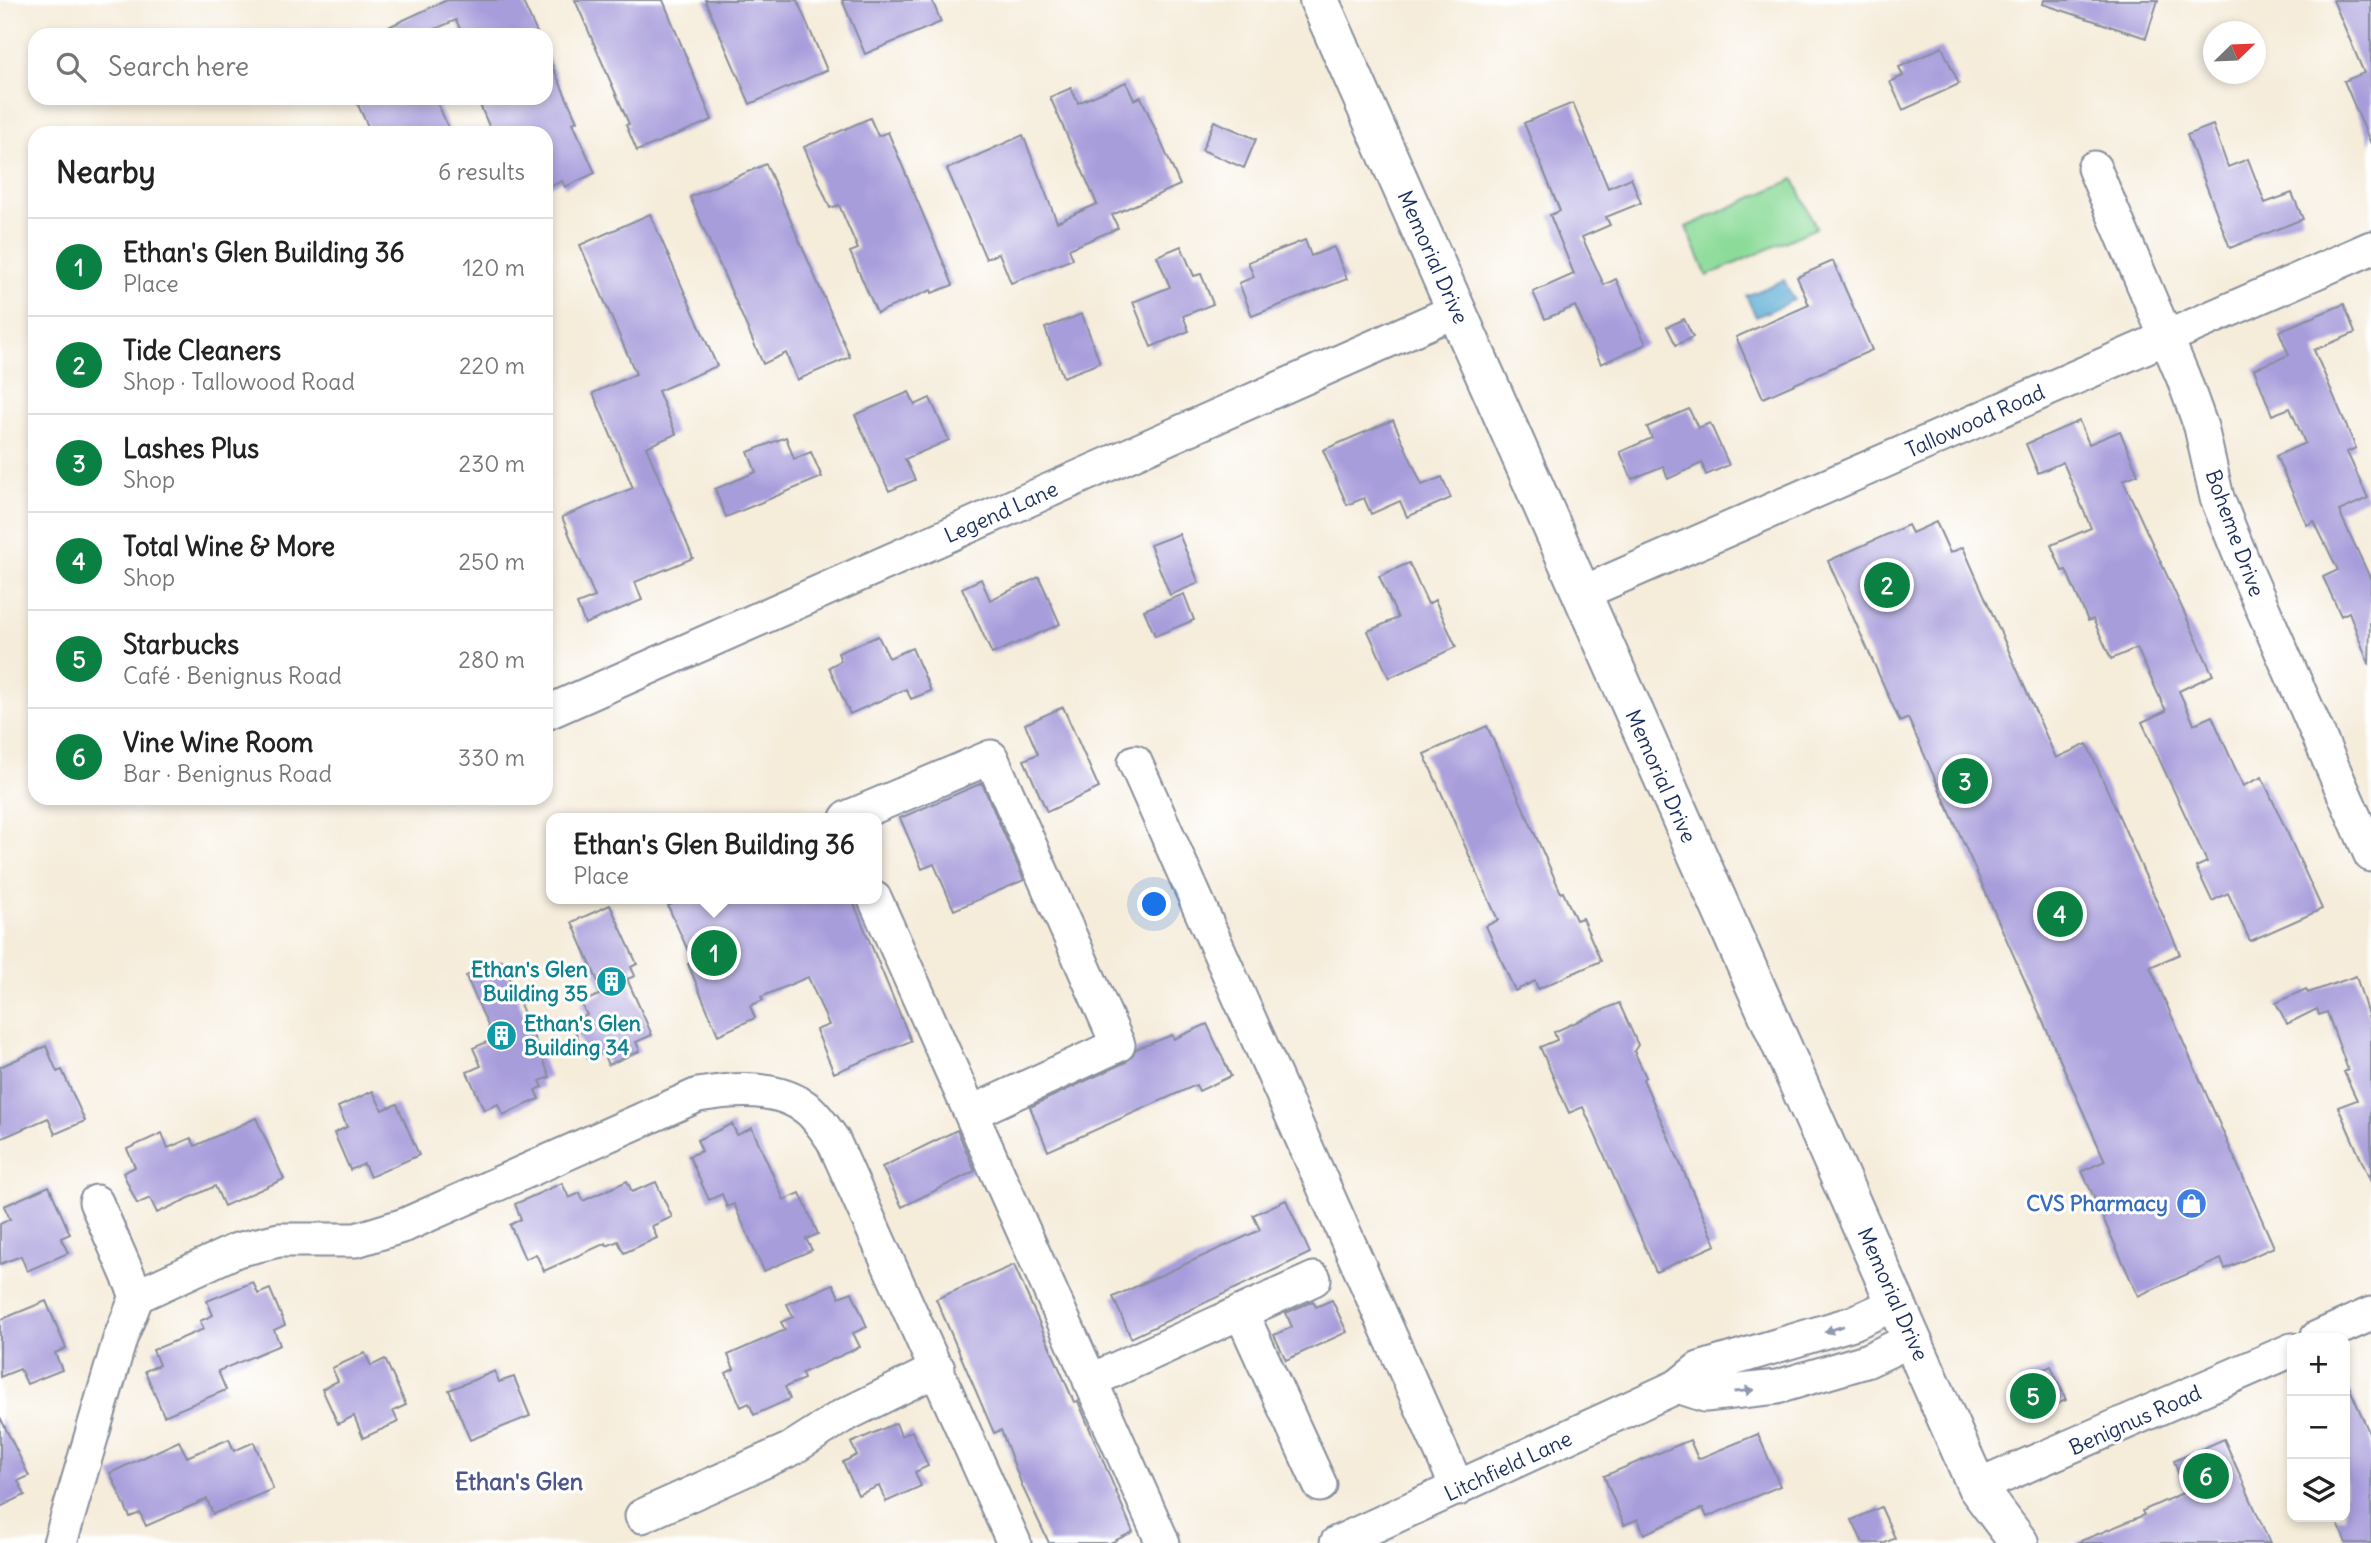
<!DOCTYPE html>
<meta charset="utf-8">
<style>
:root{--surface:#fff;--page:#f2f2f2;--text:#222;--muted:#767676;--line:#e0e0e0;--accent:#0b8043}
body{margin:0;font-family:Delius,sans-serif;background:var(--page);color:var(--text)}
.controls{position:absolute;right:21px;bottom:21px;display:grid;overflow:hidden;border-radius:14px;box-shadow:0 4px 10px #0003}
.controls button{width:63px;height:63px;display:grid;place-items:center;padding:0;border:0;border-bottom:2px solid var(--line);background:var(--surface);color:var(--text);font:35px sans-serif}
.compass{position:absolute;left:2203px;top:21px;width:63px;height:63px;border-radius:50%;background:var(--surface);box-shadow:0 4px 10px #0003;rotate:67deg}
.you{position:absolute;left:1155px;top:905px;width:24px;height:24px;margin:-18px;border:5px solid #fff;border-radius:50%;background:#1a73e8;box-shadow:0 0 0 10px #1a73e833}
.badge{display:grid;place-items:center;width:46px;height:46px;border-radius:50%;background:var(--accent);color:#fff;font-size:23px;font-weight:700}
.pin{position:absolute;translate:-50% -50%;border:4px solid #fff;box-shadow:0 2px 7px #0006}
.popup{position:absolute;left:546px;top:813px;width:336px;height:91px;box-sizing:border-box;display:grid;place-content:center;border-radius:14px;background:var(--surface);filter:drop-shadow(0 2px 5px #0005);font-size:23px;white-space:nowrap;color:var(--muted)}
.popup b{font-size:26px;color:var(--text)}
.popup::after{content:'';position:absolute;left:50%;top:100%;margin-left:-14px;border:14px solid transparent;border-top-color:var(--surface)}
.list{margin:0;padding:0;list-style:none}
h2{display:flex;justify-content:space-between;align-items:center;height:91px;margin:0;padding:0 28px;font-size:30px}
h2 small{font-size:23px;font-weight:400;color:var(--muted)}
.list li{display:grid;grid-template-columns:46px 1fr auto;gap:21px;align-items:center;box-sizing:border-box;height:98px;padding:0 28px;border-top:2px solid var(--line)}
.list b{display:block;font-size:26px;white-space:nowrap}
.list p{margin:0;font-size:23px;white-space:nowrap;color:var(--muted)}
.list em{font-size:23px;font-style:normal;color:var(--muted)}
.icon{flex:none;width:38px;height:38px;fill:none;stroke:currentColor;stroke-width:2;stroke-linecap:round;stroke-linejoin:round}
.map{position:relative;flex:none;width:2371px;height:1543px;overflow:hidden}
.search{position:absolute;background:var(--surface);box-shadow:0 4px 10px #0003;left:28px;top:28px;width:525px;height:77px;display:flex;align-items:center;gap:18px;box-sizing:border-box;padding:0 24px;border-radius:21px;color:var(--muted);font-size:26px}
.panel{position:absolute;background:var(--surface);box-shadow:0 4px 10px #0003;left:28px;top:126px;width:525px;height:679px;border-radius:21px}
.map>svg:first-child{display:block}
</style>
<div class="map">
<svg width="2371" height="1543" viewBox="0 0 2371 1543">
<rect width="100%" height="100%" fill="#fff"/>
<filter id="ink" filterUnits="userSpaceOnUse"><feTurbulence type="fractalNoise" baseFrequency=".0143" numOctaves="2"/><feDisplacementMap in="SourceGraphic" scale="14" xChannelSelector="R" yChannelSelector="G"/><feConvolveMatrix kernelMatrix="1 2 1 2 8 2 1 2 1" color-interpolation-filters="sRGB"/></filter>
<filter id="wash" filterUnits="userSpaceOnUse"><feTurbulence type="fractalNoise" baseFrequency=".00686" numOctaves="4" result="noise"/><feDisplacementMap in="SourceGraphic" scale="28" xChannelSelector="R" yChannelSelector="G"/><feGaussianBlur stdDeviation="1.57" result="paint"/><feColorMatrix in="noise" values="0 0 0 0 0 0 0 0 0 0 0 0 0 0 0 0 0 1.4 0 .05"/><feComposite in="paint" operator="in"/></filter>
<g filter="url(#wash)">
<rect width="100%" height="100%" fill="#f5ecda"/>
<path fill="#8cdb99" stroke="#54857c" stroke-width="2" d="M 1794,179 L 1816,228 L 1707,276 L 1686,227 Z"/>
<path fill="#57a9d2" stroke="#396c98" stroke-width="2" d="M 1784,280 L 1794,300 L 1756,317 L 1746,296 Z"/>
<g id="blocks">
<path fill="#a89ddb" d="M 447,0 L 522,0 L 538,35 L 463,35 L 456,20 L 421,35 L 371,35 Z
M 575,0 L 663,0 L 712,120 L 637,151 L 626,125 L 629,124 Z
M 705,0 L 797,0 L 827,70 L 750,104 Z
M 842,0 L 932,0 L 941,22 L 865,54 Z
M 2044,0 L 2158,0 L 2146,38 L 2043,4 Z
M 2333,0 L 2371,0 L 2371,144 L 2344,81 L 2364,73 Z
M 1942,47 L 1959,84 L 1903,110 L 1890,82 L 1903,76 L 1899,67 Z
M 546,52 L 577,121 L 573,123 L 595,173 L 565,187 L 562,181 L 546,188 L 546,133 L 492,133 L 477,98 L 546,98 Z
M 1126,82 L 1134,100 L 1141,97 L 1180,185 L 1112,215 L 1118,228 L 1069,249 L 1073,259 L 1011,283 L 999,253 L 986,259 L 947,169 L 1023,135 L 1057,222 L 1097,204 L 1050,97 L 1071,88 L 1078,103 Z
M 359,98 L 435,98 L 451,133 L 371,133 L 358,105 L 361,103 Z
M 1573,103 L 1608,188 L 1631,178 L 1641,203 L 1606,217 L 1610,225 L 1582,237 L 1604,285 L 1616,279 L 1646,344 L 1601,364 L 1575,306 L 1545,319 L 1533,292 L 1574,274 L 1550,215 L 1560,211 L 1524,123 Z
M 870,118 L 878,136 L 888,132 L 953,285 L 932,293 L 931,290 L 877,313 L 850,252 L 858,249 L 839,205 L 830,208 L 804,147 Z
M 1214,121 L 1256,139 L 1244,168 L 1202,150 Z
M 2213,125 L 2228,167 L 2248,159 L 2265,203 L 2292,193 L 2303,219 L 2230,248 L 2187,135 Z
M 766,164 L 850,357 L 797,380 L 786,353 L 763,364 L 690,197 Z
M 650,214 L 717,366 L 658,391 L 676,434 L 646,447 L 693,558 L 635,582 L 642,600 L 585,624 L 577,604 L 595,597 L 562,517 L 633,488 L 593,393 L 636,374 L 580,245 Z
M 1305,240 L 1311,256 L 1334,247 L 1347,279 L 1252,316 L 1239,283 L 1254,277 L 1248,262 Z
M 1181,246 L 1194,276 L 1201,274 L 1213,304 L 1183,316 L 1189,331 L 1151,347 L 1133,302 L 1170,287 L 1157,256 Z
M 1833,261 L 1872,350 L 1763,398 L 1736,337 L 1809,305 L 1797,277 Z
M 2344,304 L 2355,333 L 2314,350 L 2356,448 L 2347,452 L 2368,498 L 2339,511 L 2371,580 L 2369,665 L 2349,612 L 2341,616 L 2323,577 L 2338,570 L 2314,521 L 2307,525 L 2276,456 L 2305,443 L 2290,408 L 2272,415 L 2254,369 L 2289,355 L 2279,331 Z
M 1082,314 L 1100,363 L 1063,377 L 1045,328 Z
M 1684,319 L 1693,337 L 1676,345 L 1667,327 Z
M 909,392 L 915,405 L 930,398 L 949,440 L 905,459 L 915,480 L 889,491 L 855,415 Z
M 1689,409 L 1698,428 L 1710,423 L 1729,465 L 1706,475 L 1702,463 L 1668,479 L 1663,466 L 1632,479 L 1620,452 L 1652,438 L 1647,427 Z
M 1393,420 L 1422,485 L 1442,477 L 1451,498 L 1407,517 L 1400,501 L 1371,514 L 1364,498 L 1347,505 L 1323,450 Z
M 2079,421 L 2089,444 L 2120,431 L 2138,474 L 2123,480 L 2213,675 L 2179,691 L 2194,724 L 2212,716 L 2243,786 L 2262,777 L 2322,909 L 2250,941 L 2228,893 L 2212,901 L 2196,867 L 2207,862 L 2142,722 L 2166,711 L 2137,648 L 2111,659 L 2093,619 L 2088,621 L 2066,570 L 2062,571 L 2051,545 L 2091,528 L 2063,462 L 2038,473 L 2026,444 Z
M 786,437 L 794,459 L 811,452 L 822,477 L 726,517 L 715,489 L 756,472 L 748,452 Z
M 1936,522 L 1950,553 L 1963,547 L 2056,758 L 2087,744 L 2180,954 L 2150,967 L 2274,1247 L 2225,1269 L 2221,1259 L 2138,1296 L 2082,1171 L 2105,1161 L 1908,718 L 1900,722 L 1828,561 L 1908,525 L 1912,533 Z
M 1179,534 L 1199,583 L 1170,595 L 1150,545 Z
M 1409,563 L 1428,604 L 1435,600 L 1456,647 L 1389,678 L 1368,631 L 1398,618 L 1379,576 Z
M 1039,577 L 1060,624 L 992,654 L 962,588 L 981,579 L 990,600 Z
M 1184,594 L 1194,620 L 1155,636 L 1144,610 Z
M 878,636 L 889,658 L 912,648 L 931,691 L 911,699 L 906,689 L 850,714 L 829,667 L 841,661 L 838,653 Z
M 1063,707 L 1099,788 L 1047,812 L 1024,760 L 1038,754 L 1025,724 Z
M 1487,726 L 1561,893 L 1563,892 L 1576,920 L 1582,918 L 1601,961 L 1538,989 L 1535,981 L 1515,991 L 1486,926 L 1498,920 L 1424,754 Z
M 982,783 L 1024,880 L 954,910 L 934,864 L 922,869 L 900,818 Z
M 683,899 L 852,899 L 911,1041 L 834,1073 L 816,1030 L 829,1025 L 808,977 L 761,997 L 763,1000 L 750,1006 L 755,1018 L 718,1035 L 688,964 L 693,962 L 668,906 Z
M 610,905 L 637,964 L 631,967 L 635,976 L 627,979 L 652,1035 L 636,1042 L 640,1051 L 608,1065 L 603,1053 L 588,1060 L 571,1022 L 587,1015 L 581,1003 L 603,993 L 572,922 Z
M 502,960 L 550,1077 L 540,1081 L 543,1087 L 535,1090 L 539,1099 L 503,1115 L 498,1104 L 484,1110 L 467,1072 L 481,1066 L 473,1048 L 494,1039 L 466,976 Z
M 2356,976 L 2371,1025 L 2371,1182 L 2338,1107 L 2357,1100 L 2344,1072 L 2348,1070 L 2327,1012 L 2319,1015 L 2317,1009 L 2287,1024 L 2276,1003 L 2306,989 L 2308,993 Z
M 1619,1003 L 1638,1045 L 1634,1051 L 1646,1077 L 1643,1079 L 1716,1245 L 1656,1272 L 1583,1107 L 1569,1113 L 1540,1047 L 1557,1040 L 1554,1032 Z
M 1207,1024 L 1231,1076 L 1199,1091 L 1196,1085 L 1048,1151 L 1030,1107 L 1126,1062 L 1136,1049 L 1172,1035 L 1174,1039 Z
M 46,1046 L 57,1072 L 62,1070 L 85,1121 L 55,1134 L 48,1118 L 0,1139 L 0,1067 Z
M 373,1091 L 382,1110 L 397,1104 L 419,1155 L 370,1177 L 364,1164 L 350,1170 L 334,1133 L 347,1127 L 338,1107 Z
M 256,1118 L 284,1179 L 224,1206 L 215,1186 L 157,1213 L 150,1198 L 137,1204 L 123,1173 L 135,1167 L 127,1149 L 162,1133 L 168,1148 L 191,1138 L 195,1146 Z
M 732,1124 L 737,1135 L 752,1128 L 784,1200 L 800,1193 L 818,1234 L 806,1239 L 812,1250 L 764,1271 L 734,1204 L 727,1207 L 722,1194 L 709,1200 L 689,1156 L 702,1151 L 697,1140 Z
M 957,1130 L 975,1171 L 902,1207 L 882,1167 Z
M 627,1181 L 632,1192 L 656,1182 L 672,1217 L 652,1226 L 657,1238 L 624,1253 L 618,1241 L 607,1246 L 606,1243 L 544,1271 L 536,1254 L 525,1259 L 510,1225 L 521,1219 L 515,1204 L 562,1183 L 569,1198 L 580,1193 L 583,1201 Z
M 49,1186 L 70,1234 L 61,1238 L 68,1253 L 27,1271 L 21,1256 L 0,1264 L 0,1224 L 10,1219 L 4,1206 Z
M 1286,1200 L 1310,1253 L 1131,1338 L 1113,1297 L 1260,1230 L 1253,1215 Z
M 1014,1265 L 1074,1402 L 1078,1401 L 1133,1532 L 1110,1543 L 1049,1543 L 1023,1488 L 1001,1430 L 994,1433 L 936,1299 Z
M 253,1282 L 258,1294 L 270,1289 L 285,1325 L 274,1330 L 280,1345 L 218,1371 L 226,1390 L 164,1416 L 145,1371 L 159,1365 L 153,1350 L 204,1329 L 200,1321 L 213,1315 L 207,1301 Z
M 833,1284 L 839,1297 L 852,1292 L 867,1327 L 853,1333 L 860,1347 L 802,1373 L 804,1379 L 785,1387 L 790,1399 L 754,1415 L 749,1403 L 741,1407 L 726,1373 L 734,1369 L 728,1355 L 785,1330 L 781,1322 L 793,1317 L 787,1304 Z
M 1332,1300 L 1347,1332 L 1286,1360 L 1274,1335 L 1292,1327 L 1286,1313 L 1313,1301 L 1316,1307 Z
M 46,1301 L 66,1348 L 55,1353 L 62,1370 L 27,1384 L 20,1369 L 0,1377 L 0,1320 Z
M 365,1353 L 371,1366 L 385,1359 L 406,1405 L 393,1411 L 398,1422 L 363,1438 L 354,1416 L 338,1424 L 322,1389 L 338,1381 L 332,1368 Z
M 2051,1366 L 2066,1400 L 2033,1415 L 2018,1381 Z
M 495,1371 L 499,1382 L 514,1377 L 530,1416 L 470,1440 L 449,1390 Z
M 2345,1377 L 2371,1437 L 2371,1543 L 2346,1543 L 2335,1517 L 2345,1517 Z
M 0,1417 L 29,1476 L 18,1481 L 25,1495 L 0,1507 Z
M 896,1423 L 901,1436 L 912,1431 L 928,1466 L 915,1472 L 921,1486 L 886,1502 L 879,1486 L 858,1495 L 843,1462 L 857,1455 L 851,1443 Z
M 1758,1434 L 1780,1486 L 1707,1517 L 1703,1508 L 1644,1534 L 1638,1519 L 1624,1525 L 1604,1476 L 1690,1440 L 1698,1459 Z
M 229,1439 L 234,1451 L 254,1442 L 273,1489 L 213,1514 L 207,1499 L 146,1526 L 140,1513 L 130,1517 L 110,1473 L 179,1441 L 187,1457 Z
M 2224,1439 L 2270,1543 L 2076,1543 L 2144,1515 L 2142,1511 L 2185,1492 L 2174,1461 Z
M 1881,1507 L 1895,1538 L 1885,1543 L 1863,1543 L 1852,1520 Z"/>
</g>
</g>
<g filter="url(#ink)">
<use href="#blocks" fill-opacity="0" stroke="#888e9c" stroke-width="2"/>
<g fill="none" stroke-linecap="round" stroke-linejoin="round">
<defs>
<path id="minor" d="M 2094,168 L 2183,377 L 2201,427 L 2217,498 L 2248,575 L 2371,855
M 1580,594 L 2371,248
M 546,713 L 1457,310
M 1135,762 L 1458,1489
M 847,818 L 991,757 L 1118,1045 L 971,1113
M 875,899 L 1163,1543
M 137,1296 L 237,1250 L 279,1240 L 356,1240 L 405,1225 L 698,1095 C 734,1089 778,1085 809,1110 C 818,1118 826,1130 833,1140 L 1014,1543
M 1241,1312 L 1320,1485
M 2317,1338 L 2371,1314
M 1090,1381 L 1314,1279
M 1678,1386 L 1705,1395 L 1777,1387 L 1866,1361 L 1913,1339
M 1977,1487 L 2292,1350
M 642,1516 L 791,1449 L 841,1417 L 938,1369
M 60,1543 L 120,1339 L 137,1296 L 96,1202
M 1337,1543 L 1678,1386 L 1699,1369 L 1853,1323 L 1897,1303"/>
<path id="major" d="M 1319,0 L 1977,1487 L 2019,1543"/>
</defs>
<use href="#minor" stroke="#888e9c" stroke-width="37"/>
<use href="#major" stroke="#888e9c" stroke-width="42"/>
<use href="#minor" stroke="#fff" stroke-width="33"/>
<use href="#major" stroke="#fff" stroke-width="38"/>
</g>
<defs><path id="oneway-solid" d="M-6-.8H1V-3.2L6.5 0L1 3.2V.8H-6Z" transform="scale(1.75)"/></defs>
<g fill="#8d97ae">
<use href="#oneway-solid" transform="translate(1834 1329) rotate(162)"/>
<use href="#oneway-solid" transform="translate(1744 1391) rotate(-6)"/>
</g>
</g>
<defs>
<symbol id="building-disc" viewBox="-11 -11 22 22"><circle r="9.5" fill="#0f9aa8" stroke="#fff"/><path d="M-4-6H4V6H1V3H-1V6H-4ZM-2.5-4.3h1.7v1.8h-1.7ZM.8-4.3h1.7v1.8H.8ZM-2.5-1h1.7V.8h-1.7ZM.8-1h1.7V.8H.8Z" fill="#fff"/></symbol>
<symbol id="shop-disc" viewBox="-11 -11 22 22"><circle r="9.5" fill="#3f7fe0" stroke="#fff"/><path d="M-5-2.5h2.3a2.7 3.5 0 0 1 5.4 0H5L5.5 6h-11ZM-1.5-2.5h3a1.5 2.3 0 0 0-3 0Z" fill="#fff"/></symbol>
</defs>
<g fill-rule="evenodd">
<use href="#building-disc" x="594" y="964" width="35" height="35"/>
<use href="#building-disc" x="484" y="1018" width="35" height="35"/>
<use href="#shop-disc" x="2174" y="1186" width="35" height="35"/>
</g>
<g text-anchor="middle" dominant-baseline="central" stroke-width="6" stroke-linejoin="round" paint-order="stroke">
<g font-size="21" fill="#1b2f5e" stroke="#fff">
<text transform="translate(1433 257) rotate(66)">Memorial Drive</text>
<text transform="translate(1975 421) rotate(-24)">Tallowood Road</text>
<text transform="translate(1001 512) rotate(-24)">Legend Lane</text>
<text transform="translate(2235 533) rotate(70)">Boheme Drive</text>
<text transform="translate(1661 776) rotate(66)">Memorial Drive</text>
<text transform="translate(1893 1294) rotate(66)">Memorial Drive</text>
<text transform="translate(2135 1420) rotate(-24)">Benignus Road</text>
<text transform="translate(1508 1466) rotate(-25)">Litchfield Lane</text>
</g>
<g font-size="21" font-weight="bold" fill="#0d838f" stroke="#fff" text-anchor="end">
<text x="588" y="969">Ethan's Glen<tspan x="588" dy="24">Building 35</tspan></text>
<text x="524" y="1023" text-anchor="start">Ethan's Glen<tspan x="524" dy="24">Building 34</tspan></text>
</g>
<g font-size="21" font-weight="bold" fill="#366cbe" stroke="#fff" text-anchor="end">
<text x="2168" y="1203">CVS Pharmacy</text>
</g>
<g font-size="23" font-weight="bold" fill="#4c568a" stroke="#fff">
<text x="519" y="1481">Ethan's Glen</text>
</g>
</g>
</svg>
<div class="controls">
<button>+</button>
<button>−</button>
<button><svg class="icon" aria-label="layers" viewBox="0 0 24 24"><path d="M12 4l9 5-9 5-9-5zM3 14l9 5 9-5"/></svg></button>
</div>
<svg class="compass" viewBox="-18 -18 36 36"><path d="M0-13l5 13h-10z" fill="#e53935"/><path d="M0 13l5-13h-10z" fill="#767676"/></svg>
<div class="you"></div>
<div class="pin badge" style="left:714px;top:953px">1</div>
<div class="popup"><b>Ethan's Glen Building 36</b>Place</div>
<div class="pin badge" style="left:1887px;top:585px">2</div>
<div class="pin badge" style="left:1965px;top:781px">3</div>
<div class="pin badge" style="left:2060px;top:914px">4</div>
<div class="pin badge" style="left:2033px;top:1396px">5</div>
<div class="pin badge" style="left:2206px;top:1476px">6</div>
<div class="search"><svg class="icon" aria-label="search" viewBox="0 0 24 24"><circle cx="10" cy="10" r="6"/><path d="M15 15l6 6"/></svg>Search here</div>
<section class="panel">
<h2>Nearby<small>6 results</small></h2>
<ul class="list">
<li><span class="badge">1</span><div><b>Ethan's Glen Building 36</b><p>Place</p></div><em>120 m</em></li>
<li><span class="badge">2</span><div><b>Tide Cleaners</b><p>Shop · Tallowood Road</p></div><em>220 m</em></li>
<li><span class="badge">3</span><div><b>Lashes Plus</b><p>Shop</p></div><em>230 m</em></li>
<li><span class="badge">4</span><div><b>Total Wine &amp; More</b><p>Shop</p></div><em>250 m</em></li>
<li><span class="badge">5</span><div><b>Starbucks</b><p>Café · Benignus Road</p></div><em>280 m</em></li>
<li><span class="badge">6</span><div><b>Vine Wine Room</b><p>Bar · Benignus Road</p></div><em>330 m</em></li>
</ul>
</section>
</div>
